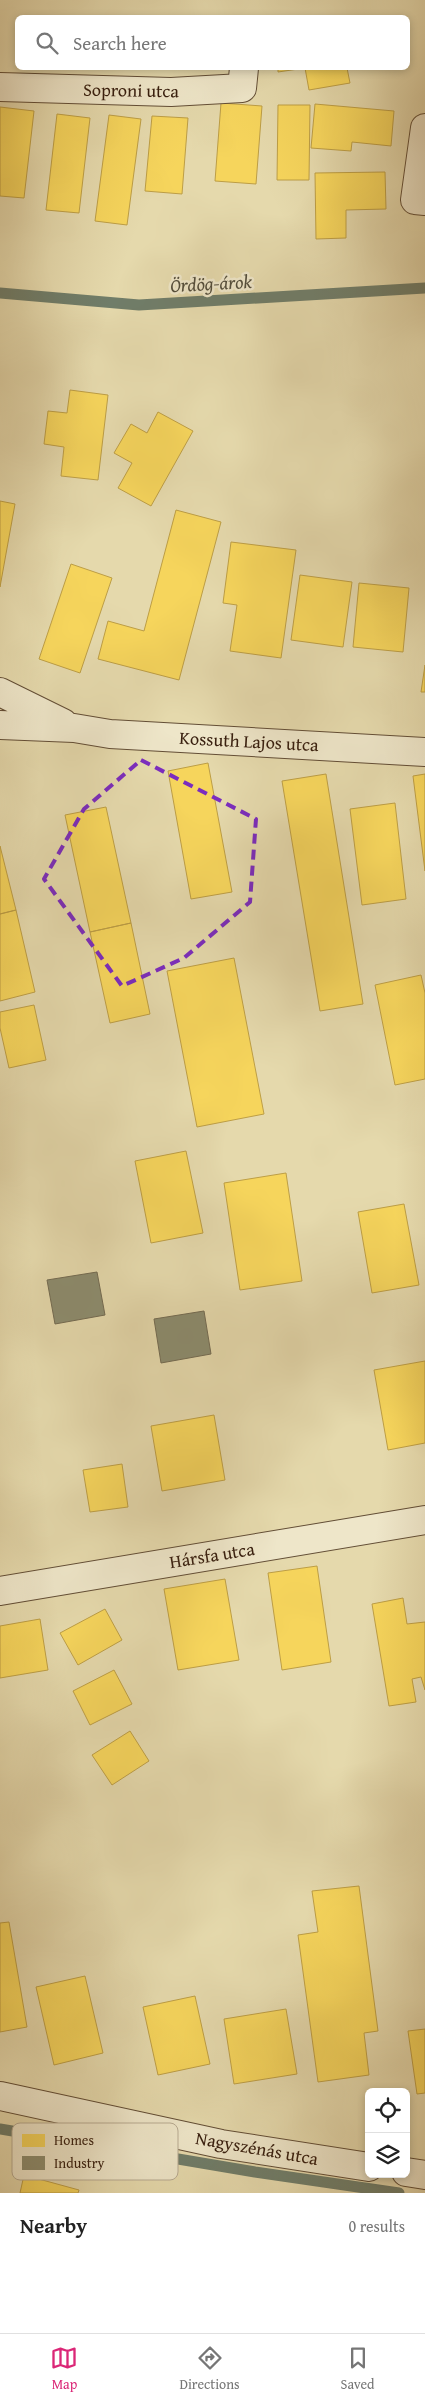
<!DOCTYPE html>
<meta charset="utf-8">
<style>
:root{--surface:#fff;--page:#f6f6f6;--text:#222;--muted:#767676;--line:#e0e0e0;--accent:#db2777}
body{margin:0;font-family:"Gentium Book Plus",serif;background:var(--page);color:var(--text)}
.controls{position:absolute;right:15px;bottom:15px;display:grid;overflow:hidden;border-radius:8px;box-shadow:0 2px 8px #0003}
.controls button{width:45px;height:45px;display:grid;place-items:center;padding:0;border:0;border-bottom:1px solid var(--line);background:var(--surface);color:var(--text);font:25px sans-serif}
.list{margin:0;padding:0;list-style:none}
h2{display:flex;justify-content:space-between;align-items:center;height:65px;margin:0;padding:0 20px;font-size:21px}
h2 small{font-size:16px;font-weight:400;color:var(--muted)}
.icon{flex:none;width:28px;height:28px;fill:none;stroke:currentColor;stroke-width:2;stroke-linecap:round;stroke-linejoin:round}
.map{position:relative;flex:none;width:425px;height:2193px;overflow:hidden}
.search{position:absolute;background:var(--surface);box-shadow:0 2px 8px #0003;left:15px;right:15px;top:15px;height:55px;display:flex;align-items:center;gap:12px;box-sizing:border-box;padding:0 18px;border-radius:8px;color:var(--muted);font-size:19px}
.sheet{height:140px;background:var(--surface)}
nav{display:flex;justify-content:space-around;align-items:center;box-sizing:border-box;height:70px;border-top:1px solid var(--line);background:var(--surface);font-size:14px;color:var(--muted)}
nav a{display:grid;justify-items:center;gap:2px}
nav .on{color:var(--accent)}
.map>svg:first-child{display:block}
</style>
<div class="map">
<svg width="425" height="2193" viewBox="0 0 425 2193">
<rect width="100%" height="100%" fill="#e5d9ac"/>
<filter id="stains"><feTurbulence type="fractalNoise" baseFrequency=".004" numOctaves="4"/><feColorMatrix values="0 0 0 0 .2 0 0 0 0 .09 0 0 0 0 .02 0 0 0 .5 -.17"/></filter>
<radialGradient id="worn" r=".72"><stop offset=".6" stop-color="#630" stop-opacity="0"/><stop offset="1" stop-color="#630" stop-opacity=".3"/></radialGradient>
<path fill="#f6d55c" stroke="#bd9e45" d="M 278,68 L 347,68 L 350,83 L 309,90 L 305,68 L 278,72 Z
M 221,103 L 262,106 L 256,184 L 215,181 Z
M 315,104 L 394,111 L 391,146 L 352,142 L 351,151 L 311,148 Z
M 278,105 L 310,105 L 309,180 L 277,180 Z
M 0,107 L 34,111 L 24,198 L 0,196 Z
M 57,114 L 90,118 L 79,213 L 46,210 Z
M 109,115 L 141,119 L 127,225 L 95,221 Z
M 152,116 L 188,118 L 182,194 L 145,191 Z
M 385,172 L 386,209 L 346,210 L 346,238 L 316,239 L 315,173 Z
M 70,390 L 108,395 L 98,480 L 61,476 L 64,447 L 44,444 L 48,411 L 67,413 Z
M 158,412 L 193,431 L 151,506 L 118,488 L 132,463 L 114,453 L 131,424 L 147,433 Z
M 0,501 L 15,504 L 0,587 Z
M 176,510 L 221,522 L 179,680 L 98,659 L 108,621 L 144,631 Z
M 231,542 L 296,550 L 281,658 L 230,651 L 237,605 L 223,603 Z
M 71,564 L 112,578 L 80,673 L 39,659 Z
M 300,575 L 352,582 L 343,647 L 291,640 Z
M 359,583 L 409,588 L 403,652 L 353,647 Z
M 425,665 L 425,692 L 421,692 Z
M 208,763 L 232,892 L 191,899 L 168,771 Z
M 326,774 L 363,1004 L 320,1011 L 282,781 Z
M 425,774 L 425,871 L 413,776 Z
M 395,803 L 406,899 L 362,905 L 350,809 Z
M 106,807 L 131,923 L 90,932 L 65,815 Z
M 0,846 L 16,910 L 0,914 Z
M 16,910 L 35,992 L 0,1001 L 0,914 Z
M 131,923 L 150,1014 L 110,1023 L 90,932 Z
M 234,958 L 264,1114 L 197,1127 L 167,971 Z
M 421,975 L 425,993 L 425,1079 L 395,1085 L 375,985 Z
M 34,1005 L 46,1060 L 9,1068 L 0,1028 L 0,1012 Z
M 186,1151 L 203,1233 L 151,1243 L 135,1161 Z
M 286,1173 L 302,1281 L 240,1290 L 224,1183 Z
M 404,1204 L 419,1285 L 372,1293 L 358,1212 Z
M 425,1361 L 425,1443 L 388,1450 L 374,1370 Z
M 214,1415 L 225,1480 L 162,1491 L 151,1426 Z
M 122,1464 L 128,1507 L 90,1512 L 83,1470 Z
M 317,1566 L 331,1662 L 282,1670 L 268,1573 Z
M 225,1579 L 239,1660 L 178,1670 L 164,1589 Z
M 403,1598 L 407,1624 L 425,1622 L 425,1690 L 421,1677 L 412,1679 L 416,1702 L 389,1706 L 372,1604 Z
M 105,1609 L 122,1640 L 78,1665 L 60,1633 Z
M 40,1619 L 48,1670 L 0,1678 L 0,1626 Z
M 114,1670 L 132,1704 L 90,1725 L 73,1691 Z
M 130,1731 L 149,1761 L 112,1785 L 92,1755 Z
M 359,1886 L 378,2031 L 364,2033 L 369,2075 L 318,2082 L 298,1935 L 318,1932 L 312,1891 Z
M 9,1922 L 27,2027 L 0,2032 L 0,1923 Z
M 85,1976 L 103,2053 L 54,2065 L 36,1987 Z
M 195,1996 L 210,2064 L 158,2075 L 143,2007 Z
M 286,2009 L 297,2074 L 234,2084 L 224,2019 Z
M 425,2029 L 425,2093 L 417,2094 L 408,2031 Z
M 24,2175 L 79,2190 L 78,2193 L 20,2193 Z"/>
<path fill="#8c8c6e" stroke="#736b52" d="M 97,1272 L 105,1315 L 55,1324 L 47,1280 Z
M 204,1311 L 211,1354 L 161,1363 L 154,1319 Z"/>
<g fill="none" stroke-linecap="round" stroke-linejoin="round">
<path stroke="#707d69" stroke-width="11" d="M 0,293 L 139,305 L 425,288
M 0,2129 L 255,2172 L 399,2193"/>
<defs>
<path id="street" d="M 0,87 L 171,92 L 242,88 L 244,68
M 425,128 L 415,200 L 425,201
M 0,692 L 63,723
M 0,725 L 74,728 L 110,734 L 425,752
M 0,1591 L 425,1520
M 0,2096 L 221,2144 L 369,2167
M 406,2172 L 425,2175"/>
</defs>
<use href="#street" stroke="#634e36" stroke-width="30"/>
<use href="#street" stroke="#eee6c9" stroke-width="28"/>
</g>
<path fill="none" stroke="#7b2cbf" stroke-width="4" stroke-dasharray="10 6" stroke-linejoin="round" d="M 141,760 L 256,819 L 250,902 L 184,958 L 122,986 L 44,879 L 84,809 Z"/>
<g text-anchor="middle" dominant-baseline="central" stroke-width="5" stroke-linejoin="round" paint-order="stroke">
<g font-size="18" fill="#381f0f" stroke="#eee6c9">
<text transform="translate(131 90) rotate(1)">Soproni utca</text>
<text transform="translate(249 741) rotate(3)">Kossuth Lajos utca</text>
<text transform="translate(212 1555) rotate(-9)">Hársfa utca</text>
<text transform="translate(257 2148) rotate(10)">Nagyszénás utca</text>
</g>
<g font-size="19" font-style="italic" fill="#544e3c" stroke="#eee6c9">
<text transform="translate(211 283) rotate(-3)">Ördög-árok</text>
</g>
</g>
<rect x="12" y="2123" width="166" height="57" rx="8" fill="#eee6c9" stroke="#b7aa91" stroke-width="1"/>
<rect x="22" y="2134" width="23" height="13" fill="#f6d55c"/>
<rect x="22" y="2156" width="23" height="14" fill="#8c8c6e"/>
<g font-size="14" fill="#381f0f">
<text x="54" y="2145">Homes</text>
<text x="54" y="2168">Industry</text>
</g>
<rect width="100%" height="100%" filter="url(#stains)"/>
<rect width="100%" height="100%" fill="url(#worn)"/>
</svg>
<div class="controls">
<button><svg class="icon" aria-label="locate" viewBox="0 0 24 24"><circle cx="12" cy="12" r="6"/><path d="M12 2v4M12 18v4M2 12h4M18 12h4"/></svg></button>
<button><svg class="icon" aria-label="layers" viewBox="0 0 24 24"><path d="M12 4l9 5-9 5-9-5zM3 14l9 5 9-5"/></svg></button>
</div>
<div class="search"><svg class="icon" aria-label="search" viewBox="0 0 24 24"><circle cx="10" cy="10" r="6"/><path d="M15 15l6 6"/></svg>Search here</div>
</div>
<section class="sheet">
<h2>Nearby<small>0 results</small></h2>
<ul class="list">
</ul>
</section>
<nav>
<a class="on"><svg class="icon" aria-label="map" viewBox="0 0 24 24"><path d="M3 6l6-2 6 2 6-2v14l-6 2-6-2-6 2zM9 4v14M15 6v14"/></svg>Map</a>
<a><svg class="icon" aria-label="directions" viewBox="0 0 24 24"><path d="M12 3l9 9-9 9-9-9zM9 14v-3h6M13 9l2 2-2 2"/></svg>Directions</a>
<a><svg class="icon" aria-label="saved" viewBox="0 0 24 24"><path d="M7 4h10v16l-5-4-5 4z"/></svg>Saved</a>
</nav>
